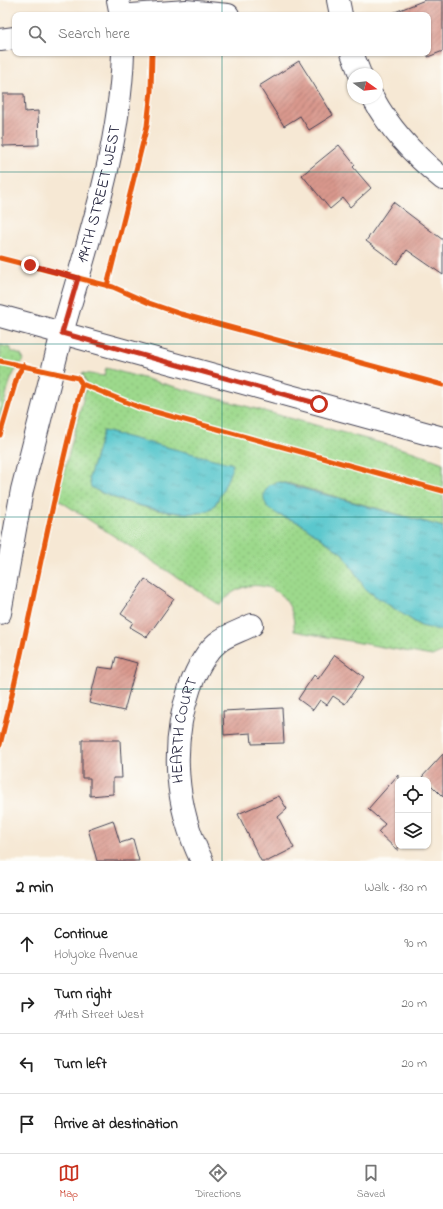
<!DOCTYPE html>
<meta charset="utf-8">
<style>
:root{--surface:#fff;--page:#f2f2f2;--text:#222;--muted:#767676;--line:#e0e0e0;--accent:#c8321e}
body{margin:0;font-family:"Indie Flower",sans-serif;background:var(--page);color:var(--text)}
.controls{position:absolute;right:12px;bottom:12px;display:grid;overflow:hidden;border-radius:8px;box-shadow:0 1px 3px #0004}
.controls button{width:36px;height:36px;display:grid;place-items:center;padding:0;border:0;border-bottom:1px solid var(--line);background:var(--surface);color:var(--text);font:20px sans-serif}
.compass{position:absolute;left:347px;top:68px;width:36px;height:36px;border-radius:50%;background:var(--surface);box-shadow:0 1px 3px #0004;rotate:105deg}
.stop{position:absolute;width:12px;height:12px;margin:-9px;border:3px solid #c8321e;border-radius:50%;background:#fff}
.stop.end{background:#c8321e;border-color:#fff;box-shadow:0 1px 4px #0008}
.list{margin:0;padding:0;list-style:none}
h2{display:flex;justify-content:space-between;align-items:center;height:52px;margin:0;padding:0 16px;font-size:17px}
h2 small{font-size:13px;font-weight:400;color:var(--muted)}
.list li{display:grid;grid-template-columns:26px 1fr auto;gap:12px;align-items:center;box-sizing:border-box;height:60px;padding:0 16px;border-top:1px solid var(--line)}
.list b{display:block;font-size:15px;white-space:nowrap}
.list p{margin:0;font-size:13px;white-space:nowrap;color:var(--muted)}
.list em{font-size:13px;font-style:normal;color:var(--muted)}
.icon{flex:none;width:22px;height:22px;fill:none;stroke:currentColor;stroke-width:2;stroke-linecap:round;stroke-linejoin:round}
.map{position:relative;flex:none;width:443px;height:861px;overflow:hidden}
.search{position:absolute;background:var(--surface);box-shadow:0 1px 3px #0004;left:12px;right:12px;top:12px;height:44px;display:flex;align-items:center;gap:10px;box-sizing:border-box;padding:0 14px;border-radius:8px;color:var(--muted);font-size:15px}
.sheet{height:292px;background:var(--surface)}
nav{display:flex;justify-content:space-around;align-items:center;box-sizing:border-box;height:56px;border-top:1px solid var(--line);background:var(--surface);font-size:11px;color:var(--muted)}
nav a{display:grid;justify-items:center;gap:2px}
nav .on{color:var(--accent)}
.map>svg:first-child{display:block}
</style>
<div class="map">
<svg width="443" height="861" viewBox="0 0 443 861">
<defs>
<pattern id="grass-dots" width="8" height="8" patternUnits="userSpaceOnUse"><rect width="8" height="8" fill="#9dd98c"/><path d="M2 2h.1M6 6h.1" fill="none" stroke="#87ba7a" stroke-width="1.8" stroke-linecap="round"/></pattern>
<pattern id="water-ripples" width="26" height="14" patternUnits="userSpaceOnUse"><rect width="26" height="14" fill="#5ac7cd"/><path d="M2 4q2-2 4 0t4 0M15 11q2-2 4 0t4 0" fill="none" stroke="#4aa1a8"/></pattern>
<pattern id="building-hatch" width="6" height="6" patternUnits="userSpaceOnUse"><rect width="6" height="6" fill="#d9988d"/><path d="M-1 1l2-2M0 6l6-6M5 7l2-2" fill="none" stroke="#b07c74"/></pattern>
</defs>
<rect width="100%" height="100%" fill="#fdfcf7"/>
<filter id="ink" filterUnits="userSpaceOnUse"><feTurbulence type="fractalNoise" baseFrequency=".025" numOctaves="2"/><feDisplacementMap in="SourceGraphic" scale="8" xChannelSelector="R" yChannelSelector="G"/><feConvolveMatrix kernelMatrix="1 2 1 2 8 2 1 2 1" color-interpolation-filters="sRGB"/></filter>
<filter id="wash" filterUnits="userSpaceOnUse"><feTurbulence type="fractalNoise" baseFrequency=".012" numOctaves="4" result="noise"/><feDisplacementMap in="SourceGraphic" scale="16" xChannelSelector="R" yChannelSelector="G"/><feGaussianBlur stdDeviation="0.9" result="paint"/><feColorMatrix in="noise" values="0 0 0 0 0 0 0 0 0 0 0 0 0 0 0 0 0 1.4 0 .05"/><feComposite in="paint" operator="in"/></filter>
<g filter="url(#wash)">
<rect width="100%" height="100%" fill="#f6e8d4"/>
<path fill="url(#grass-dots)" stroke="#607e64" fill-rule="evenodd" d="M 0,345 L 11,348 L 11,351 L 21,355 L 24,360 C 8,373 5,403 0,422 Z
M 106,368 L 414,452 L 443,463 L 443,527 L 291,484 L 280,482 L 269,485 L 279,515 L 300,523 L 343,554 L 366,590 L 421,626 L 443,631 L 443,651 L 432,656 L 294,631 C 297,586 246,569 220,605 L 57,499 L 87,384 L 82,373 L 104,376 ZM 103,431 L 232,464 C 228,474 220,502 212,508 C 192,524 111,501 91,487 L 89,478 Z"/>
<path fill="url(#water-ripples)" stroke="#3e7484" d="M 103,431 L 233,464 C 231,472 218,503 212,508 C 193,524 110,500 91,487 L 89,478 Z
M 279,482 L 443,527 L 443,631 L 421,626 L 366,590 L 343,554 L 300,523 L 279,515 L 268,508 L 264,500 L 264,493 L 269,485 Z"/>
<g id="blocks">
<path fill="url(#building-hatch)" d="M 425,0 L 443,0 L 443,51 L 428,57 L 428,15 L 390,14 Z
M 299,61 L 333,115 L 309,130 L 300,116 L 284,126 L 259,86 Z
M 3,94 L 24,94 L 25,112 L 38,111 L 39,145 L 3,146 Z
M 339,145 L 355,165 L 353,167 L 371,188 L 350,207 L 343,198 L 330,209 L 302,175 Z
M 393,202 L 443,240 L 443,275 L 407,250 L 397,264 L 366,241 Z
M 145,579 L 174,599 L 147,637 L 130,627 L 133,622 L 121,614 Z
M 335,655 L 364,677 L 345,704 L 333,696 L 327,705 L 320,700 L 313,710 L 298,699 L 314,675 L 318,679 Z
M 116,657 L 137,663 L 124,711 L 89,703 L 98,667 L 113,669 Z
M 282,708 L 284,743 L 252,744 L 251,733 L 224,735 L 223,711 Z
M 82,740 L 120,740 L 122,778 L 113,778 L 113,794 L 90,796 L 90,778 L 82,778 Z
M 443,754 L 443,797 L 428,782 L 428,780 L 422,777 Z
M 398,775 L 398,851 L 378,832 L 385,824 L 368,809 Z
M 279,796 L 287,809 L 278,817 L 294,848 L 268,861 L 261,861 L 238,814 Z
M 113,820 L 120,843 L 133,839 L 139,861 L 97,861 L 88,829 Z"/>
</g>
</g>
<g filter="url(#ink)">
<use href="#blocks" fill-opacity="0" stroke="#424052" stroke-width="1"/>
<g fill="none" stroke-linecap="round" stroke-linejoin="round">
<defs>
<g id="minor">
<path d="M 338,0 L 341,15"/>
<path d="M 131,15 L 186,11 L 228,15"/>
<path d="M 0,40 L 15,38"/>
<path d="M 352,53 L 360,74"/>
<path d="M 373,98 C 390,130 415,156 443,179"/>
<path d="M 0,613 L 22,490 L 62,333"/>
<path id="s1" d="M 202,861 C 175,807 170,744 190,687 C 196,671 204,654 217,643 C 226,635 241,631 252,625"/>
</g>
<g id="tertiary">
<path d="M 118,0 L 121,15"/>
<path d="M 0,316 L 443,438"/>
<path id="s2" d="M 62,333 C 88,241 120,149 123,53"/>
</g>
</defs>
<use href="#minor" stroke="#424052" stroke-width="24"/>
<use href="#tertiary" stroke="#424052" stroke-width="24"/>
<use href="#minor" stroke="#fff" stroke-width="22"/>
<use href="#tertiary" stroke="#fff" stroke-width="22"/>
<defs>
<path id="cycleway" d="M 0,258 L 113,287 L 149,303 L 181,314 L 443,385
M 107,286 L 147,126 L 151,91 L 152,53
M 0,361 L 78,378 L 82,384 C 50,503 30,625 0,745
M 82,384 L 141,408 L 443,491
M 0,435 L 18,374 L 24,365"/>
</defs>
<use href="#cycleway" stroke="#fdfcf7" stroke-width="8"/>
<use href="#cycleway" stroke="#e8590c" stroke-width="5"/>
</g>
</g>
<g fill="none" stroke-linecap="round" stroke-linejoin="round" filter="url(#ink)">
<path stroke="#c8321e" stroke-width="5" d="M 30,265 L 78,278 L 62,333 L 319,404"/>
</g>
<path fill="none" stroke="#0f766e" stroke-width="1" stroke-opacity="0.55" d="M 222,0 L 222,15M 222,53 L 222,861M 0,172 L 443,172M 0,344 L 443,344M 0,517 L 443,517M 0,689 L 443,689"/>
<g text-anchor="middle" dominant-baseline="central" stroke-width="3.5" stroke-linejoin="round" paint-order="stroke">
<g font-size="16" fill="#22223b" stroke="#fdfcf7">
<text stroke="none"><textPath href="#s2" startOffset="144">194TH STREET WEST</textPath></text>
<text stroke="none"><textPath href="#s1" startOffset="135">HEARTH COURT</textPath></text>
</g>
</g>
</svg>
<div class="controls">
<button><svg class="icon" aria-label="locate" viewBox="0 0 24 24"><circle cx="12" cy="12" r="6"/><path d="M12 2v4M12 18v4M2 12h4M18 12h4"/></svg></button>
<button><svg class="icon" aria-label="layers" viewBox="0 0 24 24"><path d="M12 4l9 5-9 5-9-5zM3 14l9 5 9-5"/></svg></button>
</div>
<svg class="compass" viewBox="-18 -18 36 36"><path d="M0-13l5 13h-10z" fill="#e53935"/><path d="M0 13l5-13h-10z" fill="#767676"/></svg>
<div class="stop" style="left:319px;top:404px"></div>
<div class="stop end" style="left:30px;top:265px"></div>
<div class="search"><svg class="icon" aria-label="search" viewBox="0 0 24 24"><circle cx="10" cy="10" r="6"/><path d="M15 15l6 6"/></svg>Search here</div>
</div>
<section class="sheet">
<h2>2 min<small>Walk · 130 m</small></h2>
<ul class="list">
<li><svg class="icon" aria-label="ahead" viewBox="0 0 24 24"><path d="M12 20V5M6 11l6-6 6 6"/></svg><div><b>Continue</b><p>Holyoke Avenue</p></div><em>90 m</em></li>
<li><svg class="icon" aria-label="right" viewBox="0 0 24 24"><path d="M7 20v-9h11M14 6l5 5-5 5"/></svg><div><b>Turn right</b><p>194th Street West</p></div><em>20 m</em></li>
<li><svg class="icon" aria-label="left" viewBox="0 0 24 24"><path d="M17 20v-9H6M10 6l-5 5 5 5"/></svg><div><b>Turn left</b></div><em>20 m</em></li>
<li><svg class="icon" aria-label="arrive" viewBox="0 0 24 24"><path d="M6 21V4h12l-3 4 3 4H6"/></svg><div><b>Arrive at destination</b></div></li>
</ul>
</section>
<nav>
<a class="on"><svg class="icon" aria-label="map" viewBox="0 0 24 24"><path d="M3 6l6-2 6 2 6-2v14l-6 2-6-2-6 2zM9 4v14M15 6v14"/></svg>Map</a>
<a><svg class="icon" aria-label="directions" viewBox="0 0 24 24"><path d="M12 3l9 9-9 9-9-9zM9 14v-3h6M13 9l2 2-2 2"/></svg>Directions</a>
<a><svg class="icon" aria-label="saved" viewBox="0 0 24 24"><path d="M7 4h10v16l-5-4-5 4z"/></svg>Saved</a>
</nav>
